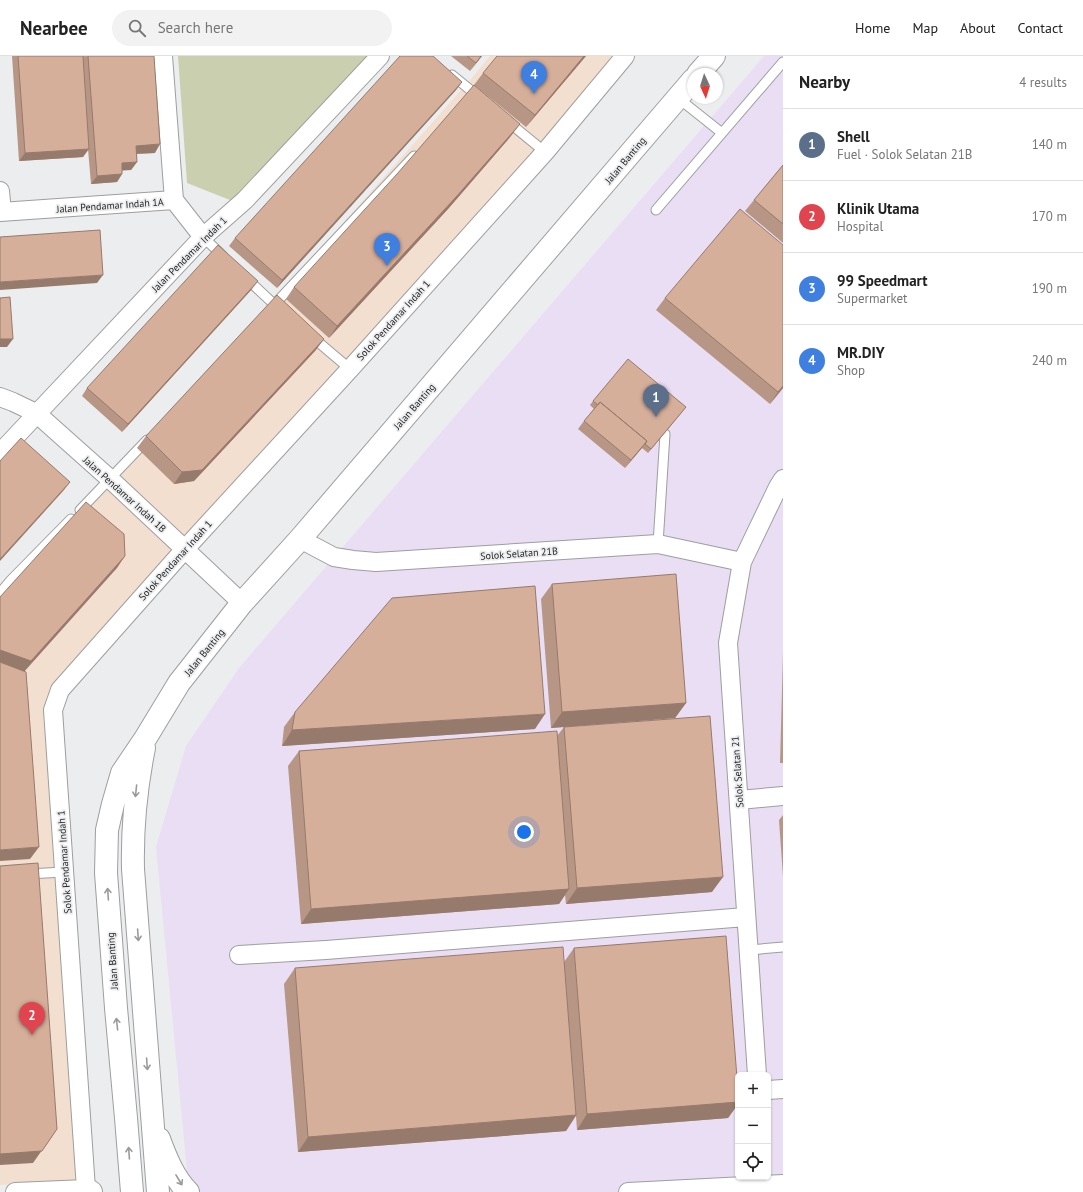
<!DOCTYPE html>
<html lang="en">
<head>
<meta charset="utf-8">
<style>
	:root { --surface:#fff; --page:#f2f2f2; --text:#222; --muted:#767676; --line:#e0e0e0; --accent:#9d7623 }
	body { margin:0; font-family:"PT Sans",sans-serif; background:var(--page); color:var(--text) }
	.controls { position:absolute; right:12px; bottom:12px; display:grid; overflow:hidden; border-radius:6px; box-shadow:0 1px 3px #0004 }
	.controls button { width:36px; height:36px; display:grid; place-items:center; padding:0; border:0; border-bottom:1px solid var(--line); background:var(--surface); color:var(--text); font:20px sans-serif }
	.compass { position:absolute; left:687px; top:12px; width:36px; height:36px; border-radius:50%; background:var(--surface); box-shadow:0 1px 3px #0004; rotate:176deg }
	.you { position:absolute; left:524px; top:776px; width:14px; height:14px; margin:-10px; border:3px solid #fff; border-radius:50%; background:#1a73e8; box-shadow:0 0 0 6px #1a73e833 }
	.badge { display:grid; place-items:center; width:26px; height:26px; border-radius:50%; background:var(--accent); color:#fff; font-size:13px; font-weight:700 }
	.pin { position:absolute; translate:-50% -33px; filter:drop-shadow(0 1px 2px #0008) }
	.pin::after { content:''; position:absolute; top:21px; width:14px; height:12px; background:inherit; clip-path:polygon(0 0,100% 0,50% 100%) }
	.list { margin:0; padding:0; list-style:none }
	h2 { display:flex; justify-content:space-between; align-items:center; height:52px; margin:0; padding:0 16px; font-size:17px }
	h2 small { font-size:13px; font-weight:400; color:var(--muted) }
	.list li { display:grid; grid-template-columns:26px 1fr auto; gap:12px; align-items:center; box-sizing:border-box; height:72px; padding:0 16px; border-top:1px solid var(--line) }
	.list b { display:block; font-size:15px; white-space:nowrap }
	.list p { margin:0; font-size:13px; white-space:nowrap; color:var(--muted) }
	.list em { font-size:13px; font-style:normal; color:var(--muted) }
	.icon { flex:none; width:22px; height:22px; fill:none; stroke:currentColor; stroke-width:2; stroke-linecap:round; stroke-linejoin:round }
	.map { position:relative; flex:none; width:783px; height:1136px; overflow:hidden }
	header { display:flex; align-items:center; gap:24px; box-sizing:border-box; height:56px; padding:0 20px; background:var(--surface); border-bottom:1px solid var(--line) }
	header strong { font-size:19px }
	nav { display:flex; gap:22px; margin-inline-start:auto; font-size:14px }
	.search { width:280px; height:36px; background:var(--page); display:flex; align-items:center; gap:10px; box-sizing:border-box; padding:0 14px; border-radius:22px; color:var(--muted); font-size:15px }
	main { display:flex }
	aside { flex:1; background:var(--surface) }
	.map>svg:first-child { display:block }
	.commercial { fill:#f3dfd0 }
	.industrial { fill:#e9def3; fill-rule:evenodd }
	.green { fill:#cad0af }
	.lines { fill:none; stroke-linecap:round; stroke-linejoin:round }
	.service-casing { stroke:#9d9e9f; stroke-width:11 }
	.minor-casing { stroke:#9d9e9f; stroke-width:20 }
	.secondary-casing { stroke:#9d9e9f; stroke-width:24 }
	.service { stroke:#fff; stroke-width:9 }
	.minor { stroke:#fff; stroke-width:18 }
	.secondary { stroke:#fff; stroke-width:22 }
	.wall { fill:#b89685 }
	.shaded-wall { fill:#967a6c }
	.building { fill:#d6af9b; stroke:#967a6c }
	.oneway { stroke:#9a9a9b }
	.labels { text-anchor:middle; stroke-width:3.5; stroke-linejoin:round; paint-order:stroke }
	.street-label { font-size:10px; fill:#1f1f20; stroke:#ecedee }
</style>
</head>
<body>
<header>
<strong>Nearbee</strong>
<div class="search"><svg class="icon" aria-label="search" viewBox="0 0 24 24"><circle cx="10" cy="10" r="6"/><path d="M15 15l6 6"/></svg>Search here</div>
<nav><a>Home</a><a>Map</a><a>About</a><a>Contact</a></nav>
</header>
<main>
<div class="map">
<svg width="783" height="1136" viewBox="0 0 783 1136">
	<rect width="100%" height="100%" fill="#ecedee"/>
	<path class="commercial" d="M490,0h123l-79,96 -482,535 25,495 -77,3v-586l13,-16 95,-95 363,-409z"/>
	<path class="industrial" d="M764,0h19v1136h-594l-33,-345 30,-101 53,-78zM738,1019h30v102h-30z"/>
	<path class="green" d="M178,0h192l-135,146 -48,-19z"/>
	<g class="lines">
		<g class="service-casing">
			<path id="service" d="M452,19l27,22
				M678,42l44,35
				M507,65l38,31
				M656,154l127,-148
				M203,181l20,19
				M245,221l33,31
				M272,251l142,-151
				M311,280l39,33
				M80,454l67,-70
				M658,488l7,-110
				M0,537l11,-13 60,-61
				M28,818l36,-2
				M749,894l34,-3"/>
		</g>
		<g class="minor-casing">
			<path id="minor" d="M163,0l11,144
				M0,135l2,21
				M0,156l174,-12 29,37
				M0,341l13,5 23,11 74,66 132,124
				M0,397l203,-216 42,-37 135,-144
				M300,483l34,18 19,3 23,2 282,-18 84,18
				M739,744l44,-4
				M239,899l87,-5 420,-33
				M757,1019l-29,-432 14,-81 36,-75 5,-8
				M768,1034l15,-1
				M15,1136l71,-3 -33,-479 7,-20 125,-141 165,-180 195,-217 80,-96
				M628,1136l155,-8"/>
		</g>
		<g class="secondary-casing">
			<path id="secondary" d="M698,18l16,-18
				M144,692c-8,40 -12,80 -11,121l25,323
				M159,1083c7,19 15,39 29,53
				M86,1133l5,3
				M132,1136l-6,-74 -10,-110 -10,-135 1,-43 6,-26 9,-31 23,-34 34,-56 63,-80 58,-64 393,-459"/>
		</g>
		<use href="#service" class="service"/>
		<use href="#minor" class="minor"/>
		<use href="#secondary" class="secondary"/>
	</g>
	<path class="wall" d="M12,0h142l1,97 -19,1 1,8 -6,8h-9v4l-5,8 -26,2 -3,-35 -5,8 -64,4z
		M451,0h31l-12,15z
		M586,0l-60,71 -52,-42 9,-12z
		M462,26l-6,8 -179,198 -48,-42 6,-8z
		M511,80l-63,73 -119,129 -43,-39 8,-12z
		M783,109v78l-38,-32 9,-11z
		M783,189v143l-13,16 -114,-94 9,-12z
		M252,233l-130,143 -40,-36 5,-8z
		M324,283l-9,12 -121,130 -20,3 -37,-36 9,-12z
		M593,345l93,6 -38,46 -6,-5 -17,20 -47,-39 6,-8 10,-12 -4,-4z
		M552,528l134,119 -11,15 -124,10 -10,-129z
		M783,597v110h-3z
		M295,656l240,17 -253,17 2,-19z
		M564,671l148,165 -146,12 -1,-9 -6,9 -258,20 -13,-158 11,-15 258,-15z
		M783,759v62l-4,-57z
		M574,892l164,143v13l-10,14 -151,12 -1,-14 -10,15 -268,21 -14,-168 11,-16 269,-6z"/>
	<path class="shaded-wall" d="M481,0h1l-12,15 6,-8z
		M584,0h2l-60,71 9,-12z
		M462,26l-6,8 -179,198 5,-8z
		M520,68l-9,12 -63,73 -119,129 8,-12z
		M160,88l-5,9 -25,1 6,-8z
		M89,93l-6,8 -64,4 6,-8z
		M137,106l-6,8 -15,1 6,-8z
		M122,118l-5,8 -26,2 6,-8z
		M103,219l-6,8 -97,7v-8z
		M258,225l-6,8 -130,143 6,-8z
		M0,283h13l-6,8h-7z
		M324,283l-9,12 -121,130 -20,3 8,-12z
		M783,330v2l-13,16 8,-12z
		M686,351l-3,4 -35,42 3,-4z
		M647,385l-6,8 -16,19 6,-8z
		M70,426l-6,8 -64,71v-2z
		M125,500l-8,12 -94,105 -23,-8v-15z
		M686,647l-11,15 -124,10 11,-16z
		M545,658l-10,15 -253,17 10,-16z
		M39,791l-9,12 -30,2v-11z
		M723,821l-11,15 -146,12 11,-16z
		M569,833l-10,15 -258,20 10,-15z
		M738,1046v2l-10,14 -151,12 10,-16z
		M576,1059l-10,16 -268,21 10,-15z
		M57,1073l-24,34 -33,2v-11z"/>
	<path class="building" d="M18,0h65l6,93 -64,4z
		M88,0h66l6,88 -24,2 1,16 -15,1v11l-25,2z
		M400,0h33l29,26 -180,198 -47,-42z
		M467,0h14l-5,7z
		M497,0h87l-49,59 -52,-42z
		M474,29l46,39 -64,73 -119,129 -43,-39 103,-113z
		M783,109v59l-29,-24z
		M740,153l43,36v141l-5,6 -113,-94z
		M100,174l3,45 -103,7v-45z
		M218,189l40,36 -130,143 -41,-36z
		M277,239l47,44 -122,131 -20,2 -36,-36z
		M10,241l3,42h-13v-41z
		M628,303l58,48 -35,42 -6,-5 2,-3 -47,-39 -2,3 -5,-4z
		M600,346l47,39 -16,19 -47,-39z
		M21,382l49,44 -70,77v-98z
		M86,446l38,32 1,22 -94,105 -31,-11v-53z
		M676,518l10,129 -124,9 -10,-128z
		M535,530l10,128 -253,16 3,-18 97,-114z
		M0,606l26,10 13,175 -39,3z
		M710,660l13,161 -146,11 -13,-161z
		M557,675l12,158 -258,20 -12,-158z
		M38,807l19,266 -15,22 -42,3v-288z
		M726,880l12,155v11l-151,12 -13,-166z
		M563,891l13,168 -268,22 -13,-169z"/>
	<defs><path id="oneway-shaft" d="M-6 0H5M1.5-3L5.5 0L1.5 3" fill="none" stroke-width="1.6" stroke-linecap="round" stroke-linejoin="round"/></defs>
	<g class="oneway">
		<use href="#oneway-shaft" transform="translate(136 735) rotate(96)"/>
		<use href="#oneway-shaft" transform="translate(108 838) rotate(-94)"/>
		<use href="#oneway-shaft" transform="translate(138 879) rotate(86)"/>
		<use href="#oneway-shaft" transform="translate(117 968) rotate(-96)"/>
		<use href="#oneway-shaft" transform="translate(147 1008) rotate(86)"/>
		<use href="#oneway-shaft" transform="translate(129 1097) rotate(-94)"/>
		<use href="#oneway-shaft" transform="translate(179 1124) rotate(59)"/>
	</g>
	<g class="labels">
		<g class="street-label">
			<text transform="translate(625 104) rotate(-50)" y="4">Jalan Banting</text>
			<text transform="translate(110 149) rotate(-4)" y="4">Jalan Pendamar Indah 1A</text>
			<text transform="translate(189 198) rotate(-45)" y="4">Jalan Pendamar Indah 1</text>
			<text transform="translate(393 264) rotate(-48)" y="4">Solok Pendamar Indah 1</text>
			<text transform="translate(414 350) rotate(-49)" y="4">Jalan Banting</text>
			<text transform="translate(125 438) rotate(42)" y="4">Jalan Pendamar Indah 1B</text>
			<text transform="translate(519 497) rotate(-4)" y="4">Solok Selatan 21B</text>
			<text transform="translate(175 504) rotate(-48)" y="4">Solok Pendamar Indah 1</text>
			<text transform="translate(204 596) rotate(-51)" y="4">Jalan Banting</text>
			<text transform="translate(737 716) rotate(-94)" y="4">Solok Selatan 21</text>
			<text transform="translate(64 806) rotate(-94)" y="4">Solok Pendamar Indah 1</text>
			<text transform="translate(112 905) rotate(-94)" y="4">Jalan Banting</text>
		</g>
	</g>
</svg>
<div class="controls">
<button>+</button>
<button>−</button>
<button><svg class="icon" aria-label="locate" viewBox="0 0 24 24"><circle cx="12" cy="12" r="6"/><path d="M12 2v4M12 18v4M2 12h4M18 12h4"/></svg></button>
</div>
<svg class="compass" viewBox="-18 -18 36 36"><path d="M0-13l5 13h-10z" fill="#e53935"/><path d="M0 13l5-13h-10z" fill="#767676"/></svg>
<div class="you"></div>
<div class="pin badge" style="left:656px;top:361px;background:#5c6f8a">1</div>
<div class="pin badge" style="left:32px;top:979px;background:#e0444e">2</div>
<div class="pin badge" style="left:387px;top:210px;background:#3f7fe0">3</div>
<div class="pin badge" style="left:534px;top:38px;background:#3f7fe0">4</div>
</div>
<aside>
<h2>Nearby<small>4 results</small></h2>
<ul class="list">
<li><span class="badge" style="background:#5c6f8a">1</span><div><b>Shell</b><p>Fuel · Solok Selatan 21B</p></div><em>140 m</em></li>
<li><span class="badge" style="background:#e0444e">2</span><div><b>Klinik Utama</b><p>Hospital</p></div><em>170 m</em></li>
<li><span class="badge" style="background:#3f7fe0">3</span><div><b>99 Speedmart</b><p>Supermarket</p></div><em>190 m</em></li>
<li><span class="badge" style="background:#3f7fe0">4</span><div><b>MR.DIY</b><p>Shop</p></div><em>240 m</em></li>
</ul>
</aside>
</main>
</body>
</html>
